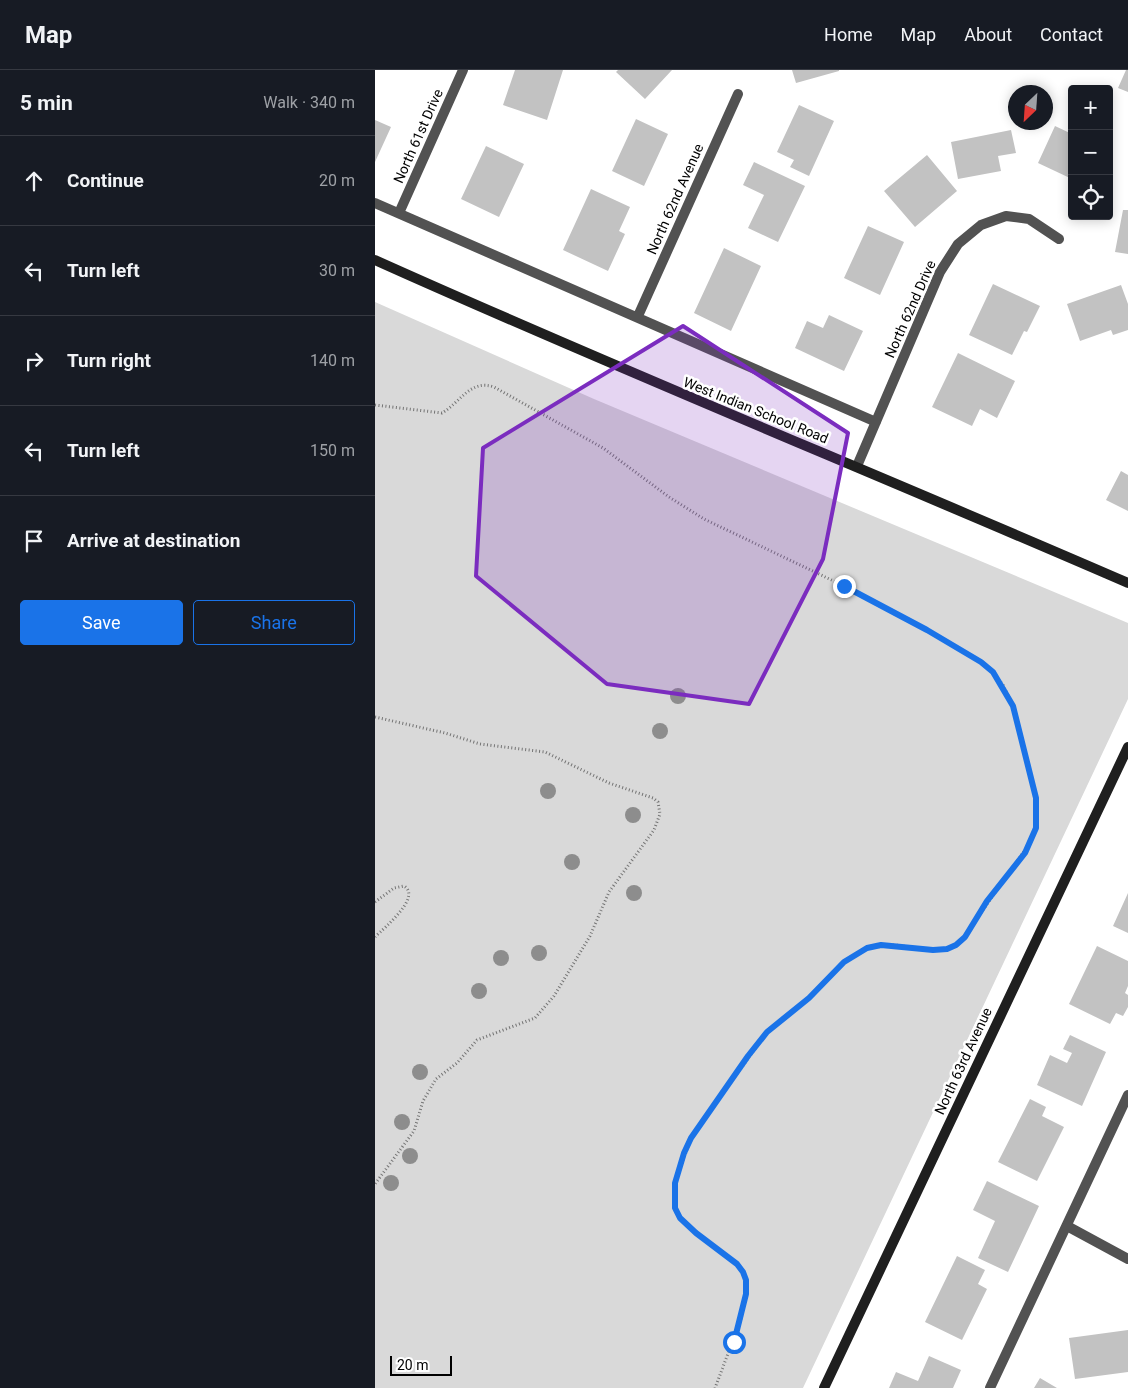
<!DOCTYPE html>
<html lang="en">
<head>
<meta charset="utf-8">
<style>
	:root { --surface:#171b24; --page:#242831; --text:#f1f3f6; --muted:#9ea1a6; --line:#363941; --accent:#1a73e8 }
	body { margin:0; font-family:Roboto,sans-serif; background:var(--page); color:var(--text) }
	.controls { position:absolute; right:15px; top:15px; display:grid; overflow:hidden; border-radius:5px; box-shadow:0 2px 12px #0003 }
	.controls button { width:45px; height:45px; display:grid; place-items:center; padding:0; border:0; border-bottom:1px solid var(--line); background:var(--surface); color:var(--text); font:25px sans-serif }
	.compass { position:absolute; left:633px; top:15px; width:45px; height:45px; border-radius:50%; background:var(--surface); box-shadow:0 2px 12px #0003; rotate:205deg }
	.scale { position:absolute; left:15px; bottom:12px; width:62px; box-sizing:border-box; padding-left:5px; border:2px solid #000; border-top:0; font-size:14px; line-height:18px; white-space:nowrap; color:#000; -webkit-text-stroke:4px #fff; paint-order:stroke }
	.stop { position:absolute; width:15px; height:15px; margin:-11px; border:4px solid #1a73e8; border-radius:50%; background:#fff }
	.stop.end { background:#1a73e8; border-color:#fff; box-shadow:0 1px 5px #0008 }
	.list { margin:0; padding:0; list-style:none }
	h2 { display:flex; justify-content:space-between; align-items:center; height:65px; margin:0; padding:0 20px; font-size:21px }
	h2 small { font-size:16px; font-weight:400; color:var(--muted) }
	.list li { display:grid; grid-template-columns:32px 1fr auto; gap:15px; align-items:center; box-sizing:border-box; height:90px; padding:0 20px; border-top:1px solid var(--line) }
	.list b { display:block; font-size:19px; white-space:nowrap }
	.list em { font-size:16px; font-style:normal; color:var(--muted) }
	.actions { display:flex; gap:10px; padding:15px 20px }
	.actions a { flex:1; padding:11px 0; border:1px solid var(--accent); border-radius:5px; text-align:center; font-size:18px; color:var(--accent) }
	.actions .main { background:var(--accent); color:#fff }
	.icon { flex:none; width:28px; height:28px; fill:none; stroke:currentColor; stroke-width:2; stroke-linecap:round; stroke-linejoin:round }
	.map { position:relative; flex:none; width:753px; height:1318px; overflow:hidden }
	header { display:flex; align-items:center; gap:30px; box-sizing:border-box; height:70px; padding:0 25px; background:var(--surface); border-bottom:1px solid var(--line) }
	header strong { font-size:24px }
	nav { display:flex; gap:28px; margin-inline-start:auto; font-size:18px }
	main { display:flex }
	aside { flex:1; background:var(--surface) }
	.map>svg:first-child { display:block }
	.green { fill:#d9d9d9 }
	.building { fill:#c2c2c2 }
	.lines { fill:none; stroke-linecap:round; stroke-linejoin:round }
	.path { stroke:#747474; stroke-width:3; stroke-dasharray:1 2.5; stroke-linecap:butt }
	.lane { stroke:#525252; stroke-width:10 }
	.street { stroke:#525252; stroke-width:10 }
	.secondary { stroke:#1f1f1f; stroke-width:10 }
	.tree { fill:#8d8d8d }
	.route { stroke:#1a73e8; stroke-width:6 }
	.marked { fill:#7b2cbf; fill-opacity:0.2; stroke:#7b2cbf; stroke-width:4; stroke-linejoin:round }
	.labels { text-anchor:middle; stroke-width:5; stroke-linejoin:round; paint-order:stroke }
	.street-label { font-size:14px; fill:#000; stroke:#fff }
</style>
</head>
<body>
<header>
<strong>Map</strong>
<nav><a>Home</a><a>Map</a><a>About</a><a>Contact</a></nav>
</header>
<main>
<aside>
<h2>5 min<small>Walk · 340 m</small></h2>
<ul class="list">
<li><svg class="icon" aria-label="ahead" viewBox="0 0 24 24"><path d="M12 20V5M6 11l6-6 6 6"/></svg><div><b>Continue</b></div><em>20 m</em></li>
<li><svg class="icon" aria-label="left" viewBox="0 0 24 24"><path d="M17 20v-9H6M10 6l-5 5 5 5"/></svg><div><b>Turn left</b></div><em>30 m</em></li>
<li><svg class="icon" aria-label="right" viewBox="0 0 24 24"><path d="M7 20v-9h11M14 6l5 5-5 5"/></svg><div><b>Turn right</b></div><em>140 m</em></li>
<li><svg class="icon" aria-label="left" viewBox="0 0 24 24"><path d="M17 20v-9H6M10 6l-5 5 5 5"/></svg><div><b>Turn left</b></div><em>150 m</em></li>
<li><svg class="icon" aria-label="arrive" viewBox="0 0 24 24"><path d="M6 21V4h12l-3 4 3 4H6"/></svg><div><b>Arrive at destination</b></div></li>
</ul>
<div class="actions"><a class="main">Save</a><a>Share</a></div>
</aside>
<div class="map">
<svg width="753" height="1318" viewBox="0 0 753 1318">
	<rect width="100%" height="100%" fill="#fff"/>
	<path class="green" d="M0,232l219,97 534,224v76l-325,689h-428z"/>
	<path class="building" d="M140,0h48l-16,50 -44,-15z
		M243,0h54l-27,29 -29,-27z
		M417,0h47v1l-43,12z
		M751,0h2v22l-10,-4z
		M424,35l35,16 -25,55 -19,-9 4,-7 -17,-8z
		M261,49l32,15 -24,52 -32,-15z
		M0,50l16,7 -16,35z
		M680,56l17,8v45l-34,-16z
		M636,60l5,23 -18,3 3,15 -43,8 -7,-37z
		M111,76l38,18 -25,53 -38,-18z
		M552,85l30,36 -42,36 -31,-36z
		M379,92l51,24 -27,56 -30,-14 16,-33 -21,-10z
		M216,119l39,18 -11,24 6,3 -17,37 -45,-21z
		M748,140h5v44l-13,-2z
		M493,156l36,16 -24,53 -36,-17z
		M349,178l37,18 -30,65 -37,-18z
		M618,214l47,22 -13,26 -3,-1 -12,24 -43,-20z
		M746,215l7,19v26l-15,5 -2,-5 -31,11 -13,-37z
		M454,245l34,16 -19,40 -49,-23 12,-27 16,7z
		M583,283l57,28 -18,37 -17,-9 -8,17 -40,-19z
		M746,401l7,4v36l-22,-11z
		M753,823v40l-15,-7z
		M722,876l31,15v25l-3,7 3,2v12l-5,9 -7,-3 -6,11 -41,-20z
		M695,965l36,17 -24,54 -45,-21 13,-30 17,8 5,-10 -9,-4z
		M655,1029l16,8 -4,9 22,11 -27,54 -39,-19z
		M612,1111l52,25 -31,66 -30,-14 17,-37 -22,-11z
		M582,1186l28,14 -7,14 9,5 -25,51 -37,-18z
		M753,1260v42l-53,7 -6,-41z
		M554,1286l32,14 -8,18h-64l7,-16 22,9z
		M665,1308l17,10h-23z"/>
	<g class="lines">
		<path class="path" d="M0,335l67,8c19,-11 28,-34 52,-26l109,61 66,49 35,22 140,67 83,44 54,32 12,11 10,12 10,20 18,69 6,39 -1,15 -5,13 -67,96 -8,8 -10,4 -13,1 -38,-5 -28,3 -23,13 -35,37 -42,34 -76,106 -16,45v25l5,10 16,15 41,31 9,16 -2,27 -4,15 -25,66
			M0,647l70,16 35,11 65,8 64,31 44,15 5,4 2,12 -6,16 -45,62 -19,44 -36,60 -19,22 -58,22 -20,23 -21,16 -13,22 -9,30 -39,53
			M0,832l19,-14 10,-2c18,11 -20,42 -29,51"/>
		<path class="lane" d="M692,1156l61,33
			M615,1318l138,-293"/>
		<path class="street" d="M0,133l501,219
			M24,143l64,-143
			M263,246l100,-222
			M482,396l83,-194 18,-28 23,-19 25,-9 23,3 30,20"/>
		<path class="secondary" d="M0,190c249,112 502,214 753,323
			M449,1318l304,-641"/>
	</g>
	<g class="tree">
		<circle cx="303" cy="626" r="8"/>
		<circle cx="285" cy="661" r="8"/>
		<circle cx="173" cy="721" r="8"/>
		<circle cx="258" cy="745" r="8"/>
		<circle cx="197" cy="792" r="8"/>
		<circle cx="259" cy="823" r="8"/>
		<circle cx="164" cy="883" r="8"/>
		<circle cx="126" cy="888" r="8"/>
		<circle cx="104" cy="921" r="8"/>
		<circle cx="45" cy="1002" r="8"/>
		<circle cx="27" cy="1052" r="8"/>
		<circle cx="35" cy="1086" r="8"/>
		<circle cx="16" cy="1113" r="8"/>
	</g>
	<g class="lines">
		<path class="route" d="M359,1272l12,-48v-14l-3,-8 -6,-8 -41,-31 -16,-15 -5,-10v-25l9,-30 7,-15 57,-82 19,-24 42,-34 35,-36 23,-14 14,-3 52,5 14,-1 9,-4 9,-8 22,-36 38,-48 11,-25v-30l-23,-92 -20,-34 -12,-10 -54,-32 -83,-44"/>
	</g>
	<path class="marked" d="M308,256l165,107 -25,126 -74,145 -142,-20 -131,-108 7,-128z"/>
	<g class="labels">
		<g class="street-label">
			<text transform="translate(43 66) rotate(-66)" y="5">North 61st Drive</text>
			<text transform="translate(300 129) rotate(-66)" y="5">North 62nd Avenue</text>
			<text transform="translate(535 239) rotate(-66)" y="5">North 62nd Drive</text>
			<text transform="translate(381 340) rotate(22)" y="5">West Indian School Road</text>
			<text transform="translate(588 991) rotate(-65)" y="5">North 63rd Avenue</text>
		</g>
	</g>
</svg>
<div class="controls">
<button>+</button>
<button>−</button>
<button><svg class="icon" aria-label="locate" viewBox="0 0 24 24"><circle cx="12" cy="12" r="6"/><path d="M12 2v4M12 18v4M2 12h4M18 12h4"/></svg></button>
</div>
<svg class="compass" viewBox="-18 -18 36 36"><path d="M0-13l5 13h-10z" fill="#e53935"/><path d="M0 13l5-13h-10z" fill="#9ea1a6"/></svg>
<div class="scale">20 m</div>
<div class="stop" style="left:359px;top:1272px"></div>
<div class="stop end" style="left:469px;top:516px"></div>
</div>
</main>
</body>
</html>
